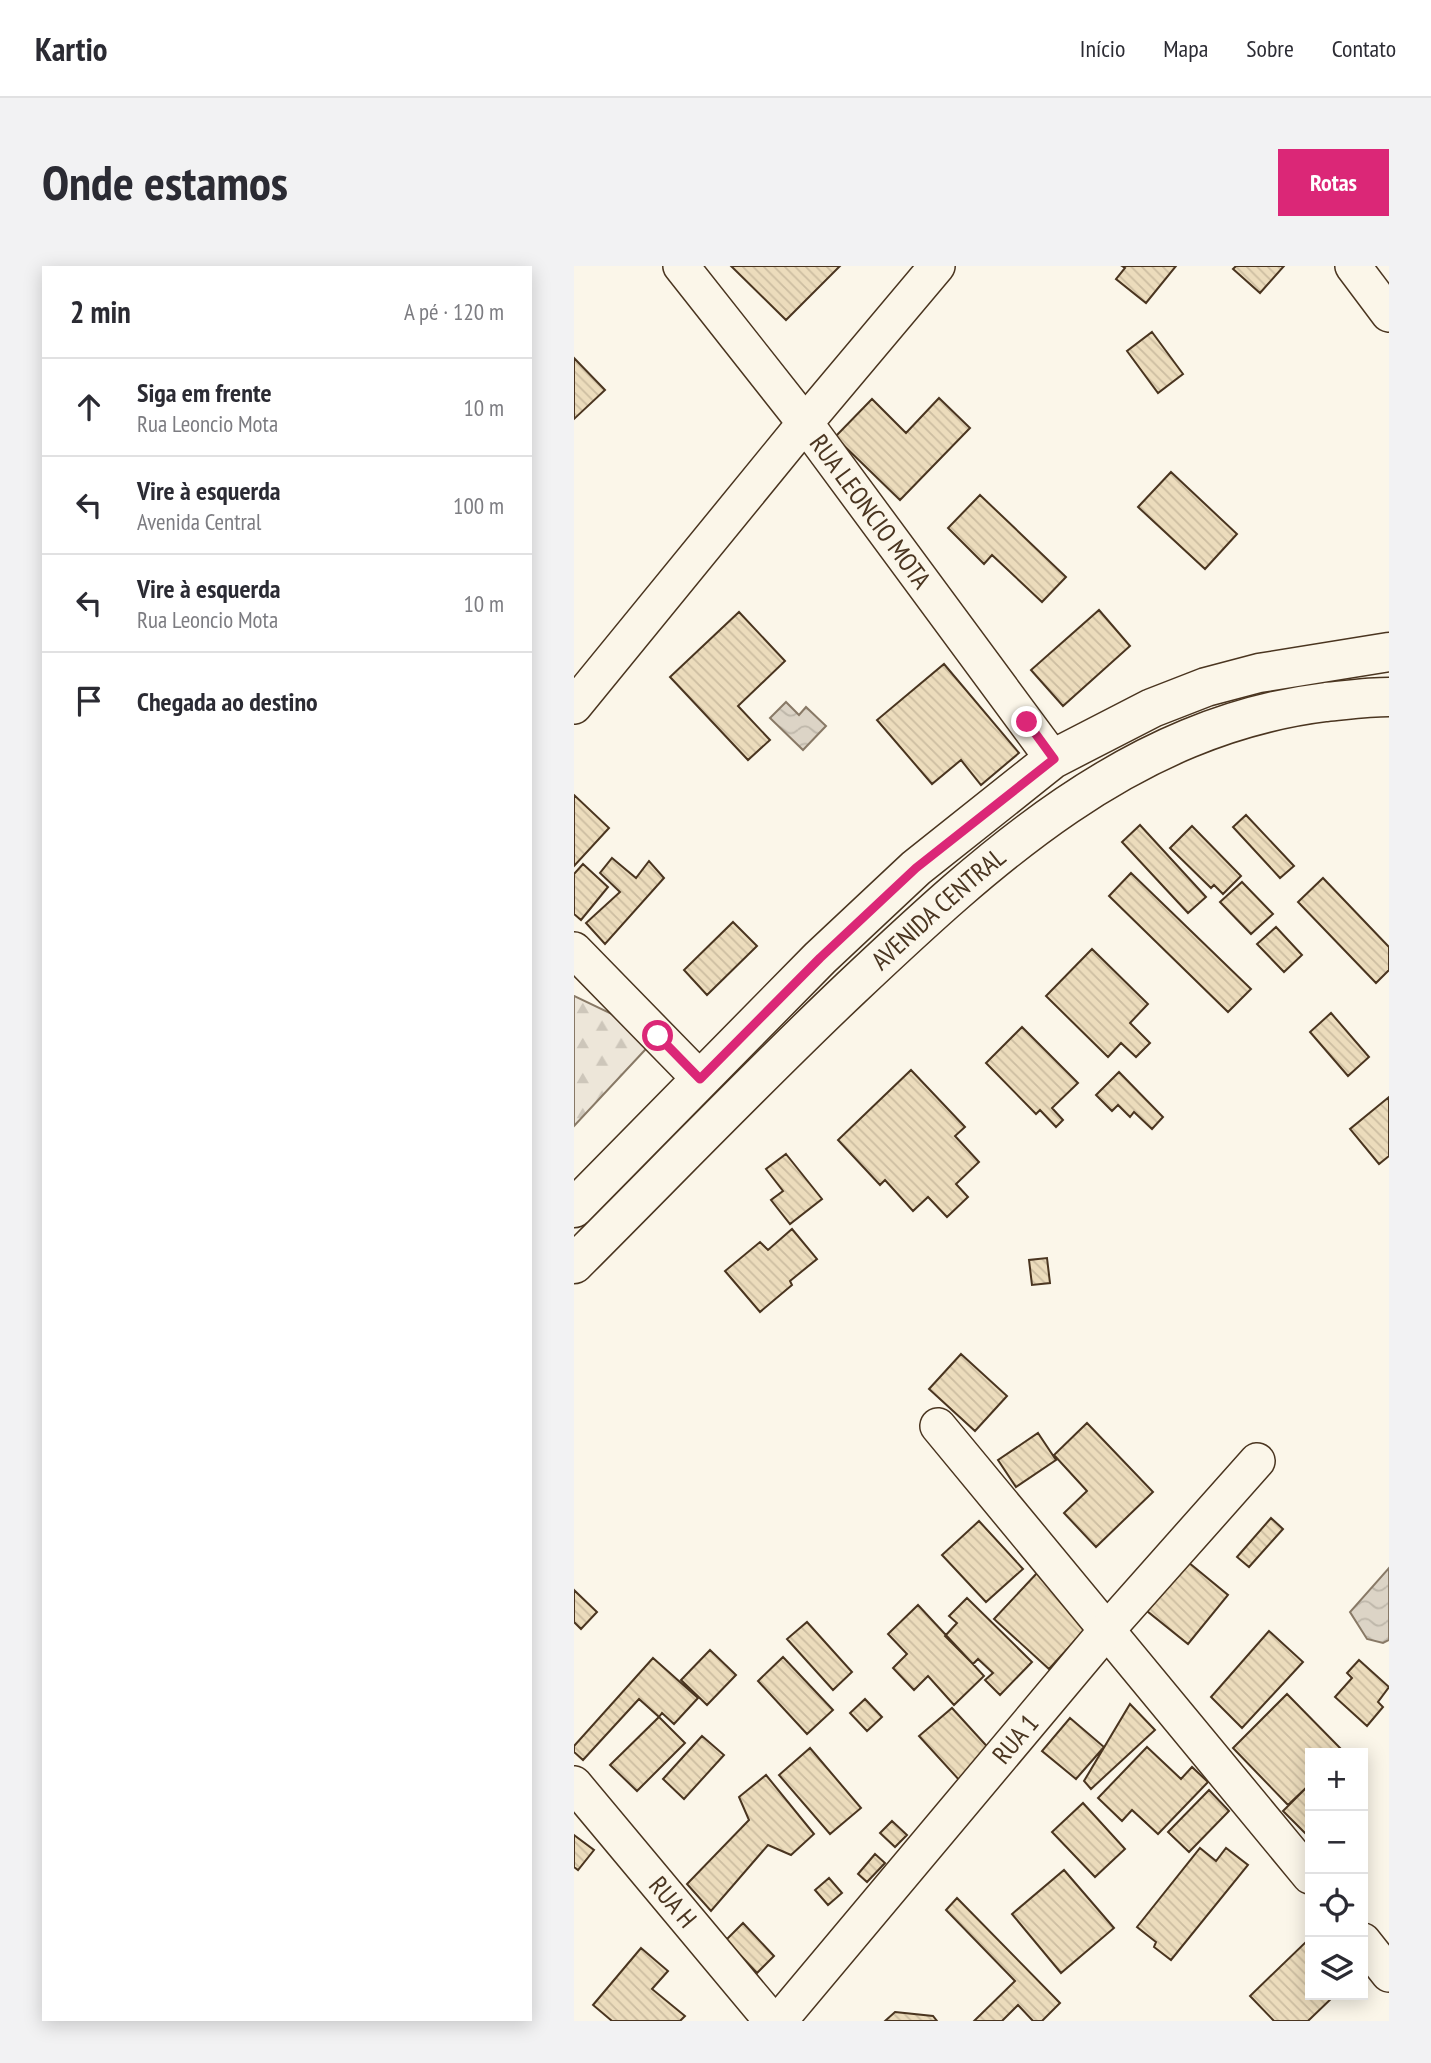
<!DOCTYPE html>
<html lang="pt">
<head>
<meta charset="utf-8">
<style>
	:root { --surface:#fff; --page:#f2f2f3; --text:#2b2b33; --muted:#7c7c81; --line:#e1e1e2; --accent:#db2777 }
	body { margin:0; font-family:"PT Sans Narrow",sans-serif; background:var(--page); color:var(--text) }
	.controls { position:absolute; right:21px; bottom:21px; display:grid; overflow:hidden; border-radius:0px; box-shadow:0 4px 18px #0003 }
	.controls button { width:63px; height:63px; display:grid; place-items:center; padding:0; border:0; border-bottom:2px solid var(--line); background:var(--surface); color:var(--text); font:35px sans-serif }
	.stop { position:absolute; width:21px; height:21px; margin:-16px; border:5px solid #db2777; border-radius:50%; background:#fff }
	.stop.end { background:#db2777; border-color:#fff; box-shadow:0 2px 7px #0008 }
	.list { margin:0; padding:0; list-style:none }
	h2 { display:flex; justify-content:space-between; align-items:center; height:91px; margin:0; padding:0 28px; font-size:30px }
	h2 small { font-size:23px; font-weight:400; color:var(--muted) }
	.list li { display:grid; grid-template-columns:46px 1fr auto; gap:21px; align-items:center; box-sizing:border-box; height:98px; padding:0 28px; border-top:2px solid var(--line) }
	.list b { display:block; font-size:26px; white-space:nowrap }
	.list p { margin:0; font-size:23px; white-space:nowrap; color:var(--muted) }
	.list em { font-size:23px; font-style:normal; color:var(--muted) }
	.icon { flex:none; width:38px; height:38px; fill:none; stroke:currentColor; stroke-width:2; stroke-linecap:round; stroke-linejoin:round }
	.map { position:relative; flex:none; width:815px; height:1755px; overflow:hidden; border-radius:0px }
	header { display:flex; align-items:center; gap:42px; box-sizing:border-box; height:98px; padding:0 35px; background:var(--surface); border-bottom:2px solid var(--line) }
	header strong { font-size:33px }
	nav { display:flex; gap:38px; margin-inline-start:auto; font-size:24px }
	.intro { display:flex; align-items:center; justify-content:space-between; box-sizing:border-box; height:168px; padding:0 42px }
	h1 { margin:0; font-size:49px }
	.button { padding:18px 32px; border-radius:0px; background:var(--accent); color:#fff; font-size:24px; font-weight:700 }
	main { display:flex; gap:42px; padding:0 42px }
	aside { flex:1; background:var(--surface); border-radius:0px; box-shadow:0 4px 18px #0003 }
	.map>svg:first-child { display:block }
	.forest { fill:url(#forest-firs); stroke:#887966; stroke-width:2 }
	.water { fill:url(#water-waves); stroke:#887966; stroke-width:2 }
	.building { fill:url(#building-back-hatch); stroke:#4a3520; stroke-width:2 }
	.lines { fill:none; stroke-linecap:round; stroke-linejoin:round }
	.minor-casing { stroke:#4a3520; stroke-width:38 }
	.major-casing { stroke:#4a3520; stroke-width:41 }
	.minor { stroke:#fbf6e9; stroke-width:35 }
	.major { stroke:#fbf6e9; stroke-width:38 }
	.route { stroke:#db2777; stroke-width:9 }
	.labels { text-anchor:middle; stroke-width:5; stroke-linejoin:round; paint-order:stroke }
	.street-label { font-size:26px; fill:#4a3520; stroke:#fbf6e9 }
</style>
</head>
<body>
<header>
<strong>Kartio</strong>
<nav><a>Início</a><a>Mapa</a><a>Sobre</a><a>Contato</a></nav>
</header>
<div class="intro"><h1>Onde estamos</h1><a class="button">Rotas</a></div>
<main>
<aside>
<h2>2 min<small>A pé · 120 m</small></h2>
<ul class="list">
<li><svg class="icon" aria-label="ahead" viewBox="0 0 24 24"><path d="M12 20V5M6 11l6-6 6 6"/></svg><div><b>Siga em frente</b><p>Rua Leoncio Mota</p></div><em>10 m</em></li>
<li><svg class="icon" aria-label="left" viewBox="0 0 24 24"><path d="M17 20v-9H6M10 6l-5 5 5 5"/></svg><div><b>Vire à esquerda</b><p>Avenida Central</p></div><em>100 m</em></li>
<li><svg class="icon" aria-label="left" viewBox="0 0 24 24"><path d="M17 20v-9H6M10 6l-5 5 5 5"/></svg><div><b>Vire à esquerda</b><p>Rua Leoncio Mota</p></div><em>10 m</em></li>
<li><svg class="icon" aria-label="arrive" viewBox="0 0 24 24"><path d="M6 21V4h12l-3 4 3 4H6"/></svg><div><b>Chegada ao destino</b></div></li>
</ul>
</aside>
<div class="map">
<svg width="815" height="1755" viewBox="0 0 815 1755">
	<defs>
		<pattern id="forest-firs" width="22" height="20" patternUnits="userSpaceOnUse" patternTransform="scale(1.75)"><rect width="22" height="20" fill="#ede6d9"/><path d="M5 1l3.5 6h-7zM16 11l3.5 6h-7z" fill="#cdc6ba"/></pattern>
		<pattern id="water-waves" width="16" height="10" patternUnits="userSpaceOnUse" patternTransform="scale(1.75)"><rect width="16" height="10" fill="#dcd4c6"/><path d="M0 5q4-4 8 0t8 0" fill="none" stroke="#beb7aa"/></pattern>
		<pattern id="building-back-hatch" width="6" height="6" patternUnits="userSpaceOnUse" patternTransform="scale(1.75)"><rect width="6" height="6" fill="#ecdcbc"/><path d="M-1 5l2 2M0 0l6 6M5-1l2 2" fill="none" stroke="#ccbda1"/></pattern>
	</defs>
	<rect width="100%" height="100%" fill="#fbf6e9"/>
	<path class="forest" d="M0,730l84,40 -84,90z"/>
	<path class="water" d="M212,436l13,13 7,-8 20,19 -23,24 -33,-32z
		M815,1302v72l-6,3 -16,-4 -17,-27z"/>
	<path class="building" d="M157,0h109l-54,54z
		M548,0h54l-30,37 -30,-24 9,-11z
		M662,0h48l-24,27 -27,-24z
		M578,66l31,42 -25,19 -31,-42z
		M0,92l31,32 -31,29z
		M365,132l31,30 -70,72 -65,-63 37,-38 34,34z
		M597,206l66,62 -32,35 -67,-62z
		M406,229l86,82 -24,25 -50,-47 -8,9 -36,-36z
		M525,344l31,36 -67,60 -32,-36z
		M165,346l46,49 -47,45 32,34 -22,20 -78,-83z
		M370,398l75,89 -38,32 -20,-25 -29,24 -55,-64z
		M0,529l35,33 -35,38z
		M672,549l48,51 -14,12 -47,-51z
		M566,559l66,72 -18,16 -66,-71z
		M618,560l49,50 -18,18 -9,-9 -3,3 -41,-40z
		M38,592l24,20 13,-17 15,17 -59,66 -19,-21 34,-31 -20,-19z
		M9,598l25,23 -27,33 -7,-6v-40z
		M557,607l120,116 -23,23 -119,-116z
		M749,612l66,69v23l-13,13 -78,-81z
		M668,616l31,32 -22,20 -31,-32z
		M159,656l24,24 -50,49 -23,-25z
		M702,661l26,28 -18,17 -27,-28z
		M518,683l56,55 -18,19 20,20 -14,14 -15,-14 -13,14 -62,-61z
		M757,747l38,44 -21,19 -38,-44z
		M448,761l56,56 -26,25 11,12 -7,7 -16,-17 -4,4 -50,-51z
		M337,804l54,57 -10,9 24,26 -23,22 12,13 -21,20 -19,-20 -15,14 -28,-31 -5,5 -42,-45z
		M545,806l44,45 -11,12 -18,-17 -4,5 -12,-12 -6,6 -16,-16z
		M815,831v59l-10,8 -29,-35z
		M212,888l36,45 -32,25 -19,-24 12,-9 -17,-22z
		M218,963l25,30 -27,22 2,4 -32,27 -35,-41 35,-29 8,8z
		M473,992l3,25 -18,2 -3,-25z
		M387,1088l46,42 -32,35 -46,-42z
		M513,1157l66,69 -57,55 -32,-34 23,-22 -33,-36z
		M464,1167l18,27 -40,27 -18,-27z
		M697,1252l12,11 -34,38 -12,-10z
		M405,1255l44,48 -37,33 -44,-47z
		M614,1296l40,33 -40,49 -41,-33z
		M464,1306l54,50 -43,47 -55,-50z
		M0,1324l23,22 -16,17 -7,-7z
		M393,1332l65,64 -32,33 -15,-15 8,-7 -15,-14 -5,5 -28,-28 12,-13 -8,-7z
		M344,1339l66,71 -30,29 -26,-29 -14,14 -21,-22 14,-14 -19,-20z
		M233,1356l45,50 -19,18 -46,-51z
		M695,1365l34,31 -61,66 -31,-31z
		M136,1384l26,25 -29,30 -26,-25z
		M209,1391l50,53 -26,24 -49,-53z
		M79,1392l45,40 -24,26 -12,-11 -3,4 -20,-18 -56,61 -9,-8v-6z
		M785,1394l30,27 -11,15 5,5 -16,19 -32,-29 17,-19 -5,-5z
		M713,1428l56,57 -2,2h-31v31l-22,21 -55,-57z
		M291,1433l17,18 -15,14 -17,-18z
		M556,1438l25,26 -64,59 -7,-8z
		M378,1442l41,45 -32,29 -42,-46z
		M85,1451l26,26 -48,48 -27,-26z
		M496,1452l34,29 -28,32 -34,-28z
		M128,1470l22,19 -40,44 -21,-20z
		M573,1481l34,32 11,-12 16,15 -50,52 -26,-24 -10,11 -24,-23z
		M236,1482l51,60 -31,26 -51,-59z
		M192,1509l48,59 -23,21 -23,-10 -57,66 -24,-27 62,-64 -10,-23z
		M736,1518v54l-27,-27z
		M635,1524l20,21 -40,41 -21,-20z
		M509,1537l42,46 -30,28 -43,-45z
		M318,1555l15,14 -12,12 -15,-14z
		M0,1569l20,15 -16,20 -4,-3z
		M626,1582l16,13 10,-13 22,17 -77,95 -17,-13 2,-5 -19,-15z
		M301,1588l10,9 -18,19 -9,-8z
		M490,1604l50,58 -53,45 -49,-59z
		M255,1612l13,15 -14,12 -13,-15z
		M383,1632l103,105 -18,18h-9l-15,-16 -16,16h-28l41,-40 -69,-71z
		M169,1657l31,33 -17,17 -31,-33z
		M736,1672v57h25l-27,26h-34l-24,-25z
		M67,1682l27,23 -16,18 33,27 -5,5h-68l-19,-16z
		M321,1746l38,4 4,5h-52z"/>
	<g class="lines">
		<g class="minor-casing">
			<g id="minor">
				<path id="s1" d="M107,0l124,157 248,336"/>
				<path d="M779,0l36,48"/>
				<path d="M0,440l231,-283 132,-157"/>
				<path d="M0,684l126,129"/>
				<path d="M364,1160l372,450"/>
				<path id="s2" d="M0,1518l198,237"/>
				<path d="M789,1675l26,33"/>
				<path id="s3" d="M205,1755l327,-390 151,-170"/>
			</g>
		</g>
		<g class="major-casing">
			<g id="major">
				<path d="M0,942l246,-250 96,-90 137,-109 99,-51 54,-21 53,-14 130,-21"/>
				<path id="s4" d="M0,998c92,-92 182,-186 277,-276 138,-130 279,-262 475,-286 21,-2 42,-5 63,-5"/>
			</g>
		</g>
		<use href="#minor" class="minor"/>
		<use href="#major" class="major"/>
	</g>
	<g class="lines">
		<path class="route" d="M84,770l42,43 120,-121 96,-90 138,-109 -27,-37"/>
	</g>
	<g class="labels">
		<g class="street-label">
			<text dy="9" stroke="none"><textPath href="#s1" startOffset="310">RUA LEONCIO MOTA</textPath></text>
			<text dy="9" stroke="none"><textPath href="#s4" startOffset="509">AVENIDA CENTRAL</textPath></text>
			<text dy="9" stroke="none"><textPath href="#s3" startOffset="368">RUA 1</textPath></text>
			<text dy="9" stroke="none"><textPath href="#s2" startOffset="154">RUA H</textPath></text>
		</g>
	</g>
</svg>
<div class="controls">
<button>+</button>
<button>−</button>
<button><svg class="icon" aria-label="locate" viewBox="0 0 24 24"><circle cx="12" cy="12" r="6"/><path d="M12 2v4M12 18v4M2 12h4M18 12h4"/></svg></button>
<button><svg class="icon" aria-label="layers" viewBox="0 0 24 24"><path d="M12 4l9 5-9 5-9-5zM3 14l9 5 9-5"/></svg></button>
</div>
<div class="stop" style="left:84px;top:770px"></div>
<div class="stop end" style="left:453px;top:456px"></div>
</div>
</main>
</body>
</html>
